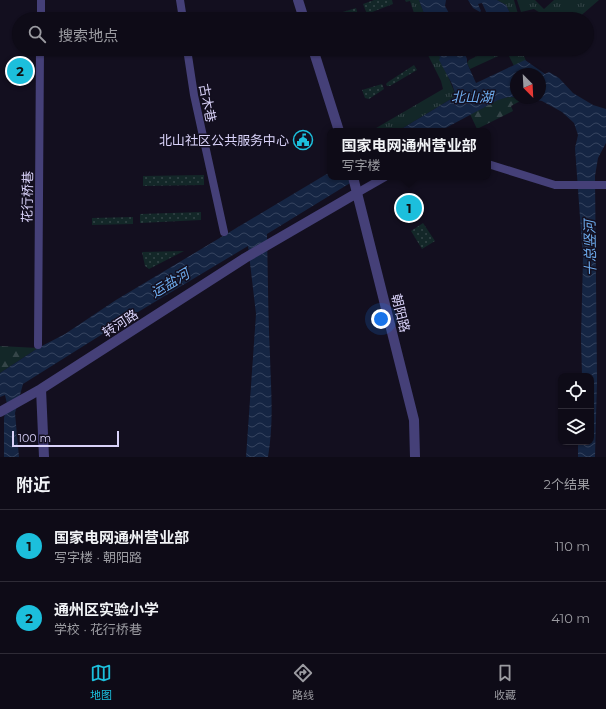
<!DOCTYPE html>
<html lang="zh">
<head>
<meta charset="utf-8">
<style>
	:root { --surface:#0e0b17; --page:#1c1924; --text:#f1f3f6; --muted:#9b9ba1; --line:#2e2b36; --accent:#1cbfdc }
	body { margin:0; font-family:Montserrat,"Noto Sans SC",sans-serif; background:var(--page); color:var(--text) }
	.controls { position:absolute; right:12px; bottom:12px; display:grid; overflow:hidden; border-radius:8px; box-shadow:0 1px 3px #0004 }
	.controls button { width:36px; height:36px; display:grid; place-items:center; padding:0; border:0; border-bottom:1px solid var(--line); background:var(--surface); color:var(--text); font:20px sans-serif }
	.compass { position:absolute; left:510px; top:68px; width:36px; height:36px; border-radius:50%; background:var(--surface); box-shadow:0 1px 3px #0004; rotate:156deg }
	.scale { position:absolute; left:12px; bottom:10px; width:107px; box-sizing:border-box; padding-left:4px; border:2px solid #d9d2f9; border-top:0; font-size:11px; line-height:14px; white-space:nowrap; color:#d9d2f9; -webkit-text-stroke:3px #130f1f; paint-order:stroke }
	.you { position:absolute; left:381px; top:319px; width:14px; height:14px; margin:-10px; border:3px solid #fff; border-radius:50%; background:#1a73e8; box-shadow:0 0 0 6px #1a73e833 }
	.badge { display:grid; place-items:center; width:26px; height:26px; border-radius:50%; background:var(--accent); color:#111; font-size:13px; font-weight:700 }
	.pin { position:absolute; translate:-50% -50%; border:2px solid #fff; box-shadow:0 1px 4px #0006 }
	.popup { position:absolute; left:327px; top:128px; width:164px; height:52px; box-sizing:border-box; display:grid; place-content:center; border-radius:8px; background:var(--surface); filter:drop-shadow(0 1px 3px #0005); font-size:13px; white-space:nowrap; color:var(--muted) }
	.popup b { font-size:15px; color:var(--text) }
	.popup::after { content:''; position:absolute; left:50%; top:100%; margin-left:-8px; border:8px solid transparent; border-top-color:var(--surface) }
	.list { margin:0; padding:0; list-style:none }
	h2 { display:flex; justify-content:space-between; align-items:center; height:52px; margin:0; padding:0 16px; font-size:17px }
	h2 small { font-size:13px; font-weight:400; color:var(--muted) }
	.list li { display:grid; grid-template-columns:26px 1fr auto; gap:12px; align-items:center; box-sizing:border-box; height:72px; padding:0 16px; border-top:1px solid var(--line) }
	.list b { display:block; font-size:15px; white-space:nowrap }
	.list p { margin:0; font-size:13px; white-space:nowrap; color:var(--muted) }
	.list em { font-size:13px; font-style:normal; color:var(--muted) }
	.icon { flex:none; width:22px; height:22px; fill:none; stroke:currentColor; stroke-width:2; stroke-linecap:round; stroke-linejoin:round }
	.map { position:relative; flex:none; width:606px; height:457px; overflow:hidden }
	.search { position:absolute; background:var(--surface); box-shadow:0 1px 3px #0004; left:12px; right:12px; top:12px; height:44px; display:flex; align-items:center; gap:10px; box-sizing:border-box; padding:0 14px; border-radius:22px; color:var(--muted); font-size:15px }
	.sheet { height:196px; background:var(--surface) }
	nav { display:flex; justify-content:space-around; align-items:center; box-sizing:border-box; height:56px; border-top:1px solid var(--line); background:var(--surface); font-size:11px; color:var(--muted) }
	nav a { display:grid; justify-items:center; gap:2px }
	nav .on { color:var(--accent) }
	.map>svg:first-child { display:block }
	.grass { fill:url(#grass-dots) }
	.forest { fill:url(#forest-firs) }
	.park { fill:url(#park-tufts) }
	.water { fill:url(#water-waves) }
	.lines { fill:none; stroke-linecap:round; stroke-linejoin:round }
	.minor { stroke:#454078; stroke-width:8 }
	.tertiary { stroke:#454078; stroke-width:10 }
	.labels { text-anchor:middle; stroke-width:3; stroke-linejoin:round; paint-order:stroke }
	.street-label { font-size:13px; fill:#d9d2f9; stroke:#130f1f }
	.poi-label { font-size:13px; fill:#d9d2f9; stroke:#130f1f; text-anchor:end }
	.water-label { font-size:14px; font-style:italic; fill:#6dabed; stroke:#130f1f }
</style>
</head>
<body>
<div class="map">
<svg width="606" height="457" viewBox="0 0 606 457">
	<defs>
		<pattern id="grass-dots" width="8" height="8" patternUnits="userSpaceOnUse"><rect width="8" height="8" fill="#132728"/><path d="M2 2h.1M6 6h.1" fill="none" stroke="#354548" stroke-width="1.8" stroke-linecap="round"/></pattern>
		<pattern id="forest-firs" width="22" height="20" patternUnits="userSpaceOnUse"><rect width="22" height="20" fill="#132728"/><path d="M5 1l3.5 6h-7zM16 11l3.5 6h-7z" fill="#354548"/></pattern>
		<pattern id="park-tufts" width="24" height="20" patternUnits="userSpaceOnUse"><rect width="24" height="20" fill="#132728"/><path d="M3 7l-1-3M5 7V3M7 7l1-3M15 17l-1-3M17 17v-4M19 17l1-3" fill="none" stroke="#354548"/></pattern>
		<pattern id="water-waves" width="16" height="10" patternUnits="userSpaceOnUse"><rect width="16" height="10" fill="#152543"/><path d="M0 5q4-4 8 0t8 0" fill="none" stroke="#36445f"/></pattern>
	</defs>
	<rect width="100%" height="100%" fill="#130f1f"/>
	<path class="grass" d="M374,0h18l1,4 -26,10 -4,-10z
		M356,8l3,10 -21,1 -2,-5z
		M414,65l3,5 -27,16h-3l-1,-2 2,-2z
		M382,84l2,5 -15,10 -4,-1 -3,-8z
		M204,175v10l-61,1v-10z
		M201,212v8l-61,3v-9z
		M133,217v7l-41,1v-7z
		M423,223l12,18 -13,8 -11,-18z
		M184,251l-35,18 -4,-3 -3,-14z"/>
	<path class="forest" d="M509,97l17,1 -15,8 2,5 -36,18 -7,-15 28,-15z
		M0,346l38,2 -38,25z"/>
	<path class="park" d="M405,0h14l7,19h-10l-6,-18 -4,1z
		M497,0h17l4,14 -6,3 -6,-12z
		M517,0h18l9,9 10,-9h45l-22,19h-13l-8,-6c-9,1 -14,2 -22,-4l-13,3z
		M425,49h12l19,47 -58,35h-27l72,-42 -2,-8z
		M476,49h59l-3,3 -8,4 2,5 -12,5 -7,-14 -37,17 -3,-6 2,-3 10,-5z"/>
	<path class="water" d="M419,0h27l-1,6 5,9 10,4 10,-6 15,6h-59z
		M468,0h29l9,5 6,12 -12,2 -3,-2 -4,2 -6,-5 -5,-11 -4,1 3,7 -1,1 -7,-4z
		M437,49h26l4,10v4l9,20 49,-23 20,14 4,-2 10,6 14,15 20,12 13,4v34l-8,15 -3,18 2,204 -2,77h-17v-15h13v-66h-9l-1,-38 2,-79 -8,-111 3,-13 -4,-12 -12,-11 -20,-11 -15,-3h13v-24h-24v23h-8l-10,3 -58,31h-42l58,-35 -4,-12 -13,-24 1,-2z
		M330,172v5h30l-93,57c1,41 1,82 3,122 1,35 4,66 -2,101h-22l10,-143 -8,-68 -120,72 -105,66 -8,29 4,44h-15v-39l3,-14 -2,-9 -5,2v-24l38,-25 27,-14 51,-34z"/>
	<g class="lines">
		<path class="minor" d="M180,0l3,19
			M41,19v-19
			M187,49l7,46 30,137
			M488,164l67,21h51
			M357,193l28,-16
			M38,345l2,-296"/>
		<path class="tertiary" d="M298,0l6,19
			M313,49l26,82
			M353,177l61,243 1,37
			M41,389l3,68
			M0,412l41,-23 204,-131 112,-65"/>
	</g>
	<defs>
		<g id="civic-ring" transform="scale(1)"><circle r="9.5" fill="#130f1f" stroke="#1cbfdc" stroke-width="1.5"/><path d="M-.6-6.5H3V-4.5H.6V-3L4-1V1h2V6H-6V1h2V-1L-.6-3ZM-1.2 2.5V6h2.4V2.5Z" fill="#1cbfdc"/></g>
	</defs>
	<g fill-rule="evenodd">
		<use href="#civic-ring" x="303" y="140"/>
	</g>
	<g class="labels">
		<g class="street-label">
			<text transform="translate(208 103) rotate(79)" y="5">古木巷</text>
			<text transform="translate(27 197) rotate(-89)" y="5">花行桥巷</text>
			<text transform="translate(401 313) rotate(76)" y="5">朝阳路</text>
			<text transform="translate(120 323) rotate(-33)" y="5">转河路</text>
		</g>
		<g class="poi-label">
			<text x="289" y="145">北山社区公共服务中心</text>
		</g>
		<g class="water-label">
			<text x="472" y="102">北山湖</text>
			<text transform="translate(590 248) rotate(-91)" y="5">十总竖河</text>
			<text transform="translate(170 283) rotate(-31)" y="5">运盐河</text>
		</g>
	</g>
</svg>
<div class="controls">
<button><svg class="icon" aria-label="locate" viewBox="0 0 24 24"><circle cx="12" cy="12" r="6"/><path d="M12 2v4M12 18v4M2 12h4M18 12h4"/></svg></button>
<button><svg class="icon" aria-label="layers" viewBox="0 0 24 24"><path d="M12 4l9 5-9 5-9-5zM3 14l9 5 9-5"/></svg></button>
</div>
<svg class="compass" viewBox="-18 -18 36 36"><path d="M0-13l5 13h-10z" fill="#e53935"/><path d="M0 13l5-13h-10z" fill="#9b9ba1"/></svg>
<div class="scale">100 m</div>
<div class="you"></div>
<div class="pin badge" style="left:409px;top:208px">1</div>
<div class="popup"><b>国家电网通州营业部</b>写字楼</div>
<div class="pin badge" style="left:20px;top:71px">2</div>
<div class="search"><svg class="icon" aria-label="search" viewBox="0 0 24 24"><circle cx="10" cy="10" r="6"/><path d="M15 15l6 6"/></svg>搜索地点</div>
</div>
<section class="sheet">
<h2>附近<small>2个结果</small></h2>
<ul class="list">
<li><span class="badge">1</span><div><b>国家电网通州营业部</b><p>写字楼 · 朝阳路</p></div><em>110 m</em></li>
<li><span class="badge">2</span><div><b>通州区实验小学</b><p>学校 · 花行桥巷</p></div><em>410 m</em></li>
</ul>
</section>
<nav>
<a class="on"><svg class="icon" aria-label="map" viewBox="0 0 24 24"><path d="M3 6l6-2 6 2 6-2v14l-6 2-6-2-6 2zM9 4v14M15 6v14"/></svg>地图</a>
<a><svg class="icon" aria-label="directions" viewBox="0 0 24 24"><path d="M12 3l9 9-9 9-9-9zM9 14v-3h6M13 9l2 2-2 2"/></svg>路线</a>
<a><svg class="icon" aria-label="saved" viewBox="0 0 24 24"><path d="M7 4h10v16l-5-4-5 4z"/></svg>收藏</a>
</nav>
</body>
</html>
